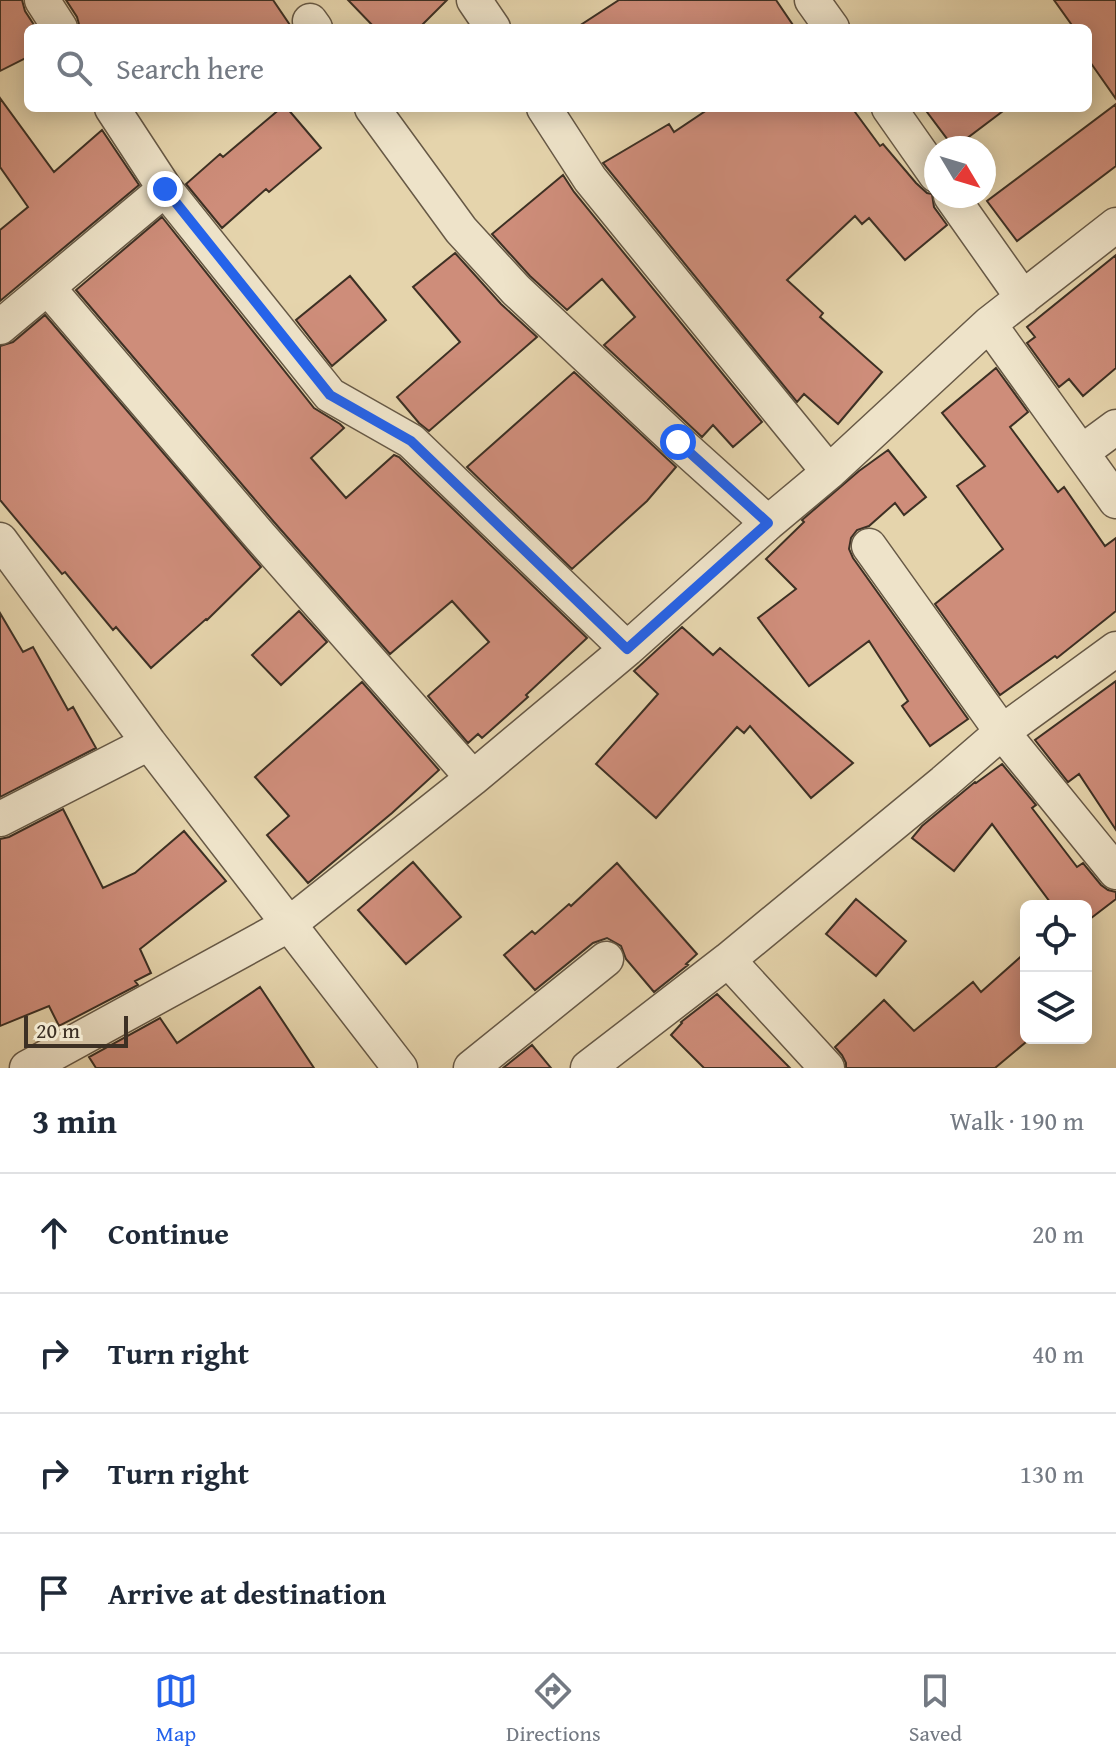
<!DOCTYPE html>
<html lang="en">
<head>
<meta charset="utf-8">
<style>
	:root { --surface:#fff; --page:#f6f6f7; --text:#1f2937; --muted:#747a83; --line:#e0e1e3; --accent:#2563eb }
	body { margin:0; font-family:"Gentium Book Plus",serif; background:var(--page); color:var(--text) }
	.controls { position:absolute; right:24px; bottom:24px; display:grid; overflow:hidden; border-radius:12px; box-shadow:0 4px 20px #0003 }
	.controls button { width:72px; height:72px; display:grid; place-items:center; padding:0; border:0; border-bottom:2px solid var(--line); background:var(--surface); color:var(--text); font:40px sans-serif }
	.compass { position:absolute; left:924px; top:136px; width:72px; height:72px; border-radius:50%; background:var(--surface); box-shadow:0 4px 20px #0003; rotate:128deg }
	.scale { position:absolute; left:24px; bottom:20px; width:104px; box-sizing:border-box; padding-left:8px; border:4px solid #3d3024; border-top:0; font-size:22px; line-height:28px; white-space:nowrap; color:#3d3024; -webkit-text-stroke:6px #eee3c9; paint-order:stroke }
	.stop { position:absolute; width:24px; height:24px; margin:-18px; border:6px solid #2563eb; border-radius:50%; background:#fff }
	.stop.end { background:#2563eb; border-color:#fff; box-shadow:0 2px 8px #0008 }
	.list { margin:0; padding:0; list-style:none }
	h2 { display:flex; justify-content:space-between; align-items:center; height:104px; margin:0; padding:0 32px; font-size:34px }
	h2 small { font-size:26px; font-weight:400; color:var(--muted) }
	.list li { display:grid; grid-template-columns:52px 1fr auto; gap:24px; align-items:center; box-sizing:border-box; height:120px; padding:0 32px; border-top:2px solid var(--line) }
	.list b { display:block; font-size:30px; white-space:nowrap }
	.list em { font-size:26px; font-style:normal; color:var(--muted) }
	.icon { flex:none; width:44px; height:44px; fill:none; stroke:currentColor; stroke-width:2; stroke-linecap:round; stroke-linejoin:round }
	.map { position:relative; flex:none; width:1116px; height:1068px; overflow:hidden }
	.search { position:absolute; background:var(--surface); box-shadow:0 4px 20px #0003; left:24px; right:24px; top:24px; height:88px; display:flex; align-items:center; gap:20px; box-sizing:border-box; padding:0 28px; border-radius:12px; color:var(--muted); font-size:30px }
	.sheet { height:584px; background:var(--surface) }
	nav { display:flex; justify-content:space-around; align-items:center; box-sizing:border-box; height:112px; border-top:2px solid var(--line); background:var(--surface); font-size:22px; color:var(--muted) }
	nav a { display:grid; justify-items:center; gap:4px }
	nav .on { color:var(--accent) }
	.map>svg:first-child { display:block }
	.building { fill:#ce8d7a; stroke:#3d3024; stroke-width:2 }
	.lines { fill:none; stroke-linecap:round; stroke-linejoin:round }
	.minor-casing { stroke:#675946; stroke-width:37 }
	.minor { stroke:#eee3c9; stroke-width:34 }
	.route { stroke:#2563eb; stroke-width:10 }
</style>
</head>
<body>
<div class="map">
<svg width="1116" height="1068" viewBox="0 0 1116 1068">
	<rect width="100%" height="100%" fill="#e5d4ac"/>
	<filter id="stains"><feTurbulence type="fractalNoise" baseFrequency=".0025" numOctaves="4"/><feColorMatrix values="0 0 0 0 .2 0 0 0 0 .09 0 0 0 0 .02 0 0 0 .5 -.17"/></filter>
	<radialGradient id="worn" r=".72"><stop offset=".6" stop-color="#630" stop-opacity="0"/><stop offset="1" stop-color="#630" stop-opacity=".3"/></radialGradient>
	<path class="building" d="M0,0h22l3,11 11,17h-8v29l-28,14z
		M66,0h207l19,28h-212l-3,-11z
		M348,0h99l-28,28h-44z
		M619,0h157l19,28h-219z
		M1054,0h62v99l-28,-40v-31h-14z
		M0,98l54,74 48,-42 37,55 -139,116v-71l28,-23 -28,-40z
		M1116,104v62l-99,75 -30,-40z
		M281,108h6l34,40 -52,44 -3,-3 -44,39 -36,-44 34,-30 3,3z
		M710,108h142l28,38 3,-2 33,39 11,10 5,1 2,13 13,18 -42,35 -36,-42 -7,6 -7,-8 -68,64 36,33 -3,4 62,55 -44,52 -34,-30 -7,8 -194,-239 66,-39 5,8z
		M924,108h83l-53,40z
		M563,175l11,17 188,230 -29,25 -20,-22 -11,12 -98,-92 31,-28 -33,-38 -35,31 -37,-34 -38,-42z
		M162,217l152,191 26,16 4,4 -33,30 35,40 48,-43 5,2 188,181 -61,57 2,2 -46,41 -4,-4 -10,9 -40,-47 61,-54 -37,-41 -62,53 -116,-132 -198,-232z
		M455,253l46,51 36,33 -108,94 -10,-8 -22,-26 63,-55 -47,-55z
		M1116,255v113l-33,28 -14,-17 -10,8 -32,-44 8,-6 -8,-10z
		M350,276l36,44 -54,46 -36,-46z
		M45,315l216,252 -54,53 -1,-1 -55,49 -35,-41 -3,3 -48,-58 -3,2 -62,-74v-154l13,-4z
		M996,368l32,44 -18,15 48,65 6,-5 41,59 11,-8v73l-59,47 -2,-2 -55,39 -65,-91 68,-55 -46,-63 28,-20 -43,-53z
		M574,372l102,95 -29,34 -75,68 -105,-102z
		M888,450l38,47 -22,18 -9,-12 -26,23 -12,4 -6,8 -2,11 4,9 115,161 -38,27 -28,-40 6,-5 -39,-60 -60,45 -51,-68 38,-29 -30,-30 38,-37 -2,-2 57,-49z
		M299,611l28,31 -46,43 -29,-30z
		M0,613l23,39 10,-5 35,63 5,-3 23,41 -96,49z
		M682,627l31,28 7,-7 133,115 -42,35 -61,-72 -6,7 -7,-6 -81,91 -60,-54 62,-70 -24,-23z
		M1116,681v149l-37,-56 -11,8 -33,-42z
		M362,682l77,88 -47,43 -84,70 -41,-48 22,-19 -34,-39z
		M1002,764l34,41 -4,3 45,59 6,-4 18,22 7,5 8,2v7l-30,23v-16h-33l-61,-82 -38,47 -42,-33 10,-12 53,-44 1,1z
		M63,809l40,79 32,-15 49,-42 42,50 -86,68 11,24 -16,8 3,4 -79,41 -10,-20 -49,20v-187l9,-2z
		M413,862l48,55 -55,47 -48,-54z
		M617,863l80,91 -11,10 2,1 -34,27 -28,-33 -5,-13 -14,-8 -14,5 -58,47 -31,-35 28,-24 3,3 34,-30 2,2z
		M856,899l50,42 -30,35 -50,-42z
		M1026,952v90l-31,26h-149v-5l-4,-8 -7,-8 49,-47 30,31 59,-49 8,10z
		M260,987l54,81h-218l-7,-11 71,-39 17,25z
		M717,994l73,74h-86l-33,-33 11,-12 -1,-1z
		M532,1045l19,23h-48z"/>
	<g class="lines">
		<g class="minor-casing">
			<path id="minor" d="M42,0l18,28
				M474,0l19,28
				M812,0l20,28
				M310,21l5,7
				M112,108l53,81 165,206 81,46 216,208
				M372,108l89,122 55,60 162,152 90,81
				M544,108l46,71 239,293
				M889,108l47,67
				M951,196l72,102
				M48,288l211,247 214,243
				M989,324l127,177
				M0,327l165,-138
				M1082,452l34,-25
				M0,540l149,203 251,325
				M869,546l133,186 114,140
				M0,819l149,-76
				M728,960l99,108
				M27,1068l261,-143 185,-147 154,-129 141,-126 61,-51 160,-148 127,-99
				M471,1068l135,-109
				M588,1068l140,-108 216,-178 58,-50 114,-83"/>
		</g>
		<use href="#minor" class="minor"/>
	</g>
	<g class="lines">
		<path class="route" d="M165,189l165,206 81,46 216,208 141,-126 -90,-81"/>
	</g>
	<rect width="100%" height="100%" filter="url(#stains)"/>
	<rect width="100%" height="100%" fill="url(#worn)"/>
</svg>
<div class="controls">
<button><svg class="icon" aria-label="locate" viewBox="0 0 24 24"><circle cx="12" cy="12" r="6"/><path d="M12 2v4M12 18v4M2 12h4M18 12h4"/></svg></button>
<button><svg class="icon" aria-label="layers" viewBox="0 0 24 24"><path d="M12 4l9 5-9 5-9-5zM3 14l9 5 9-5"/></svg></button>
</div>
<svg class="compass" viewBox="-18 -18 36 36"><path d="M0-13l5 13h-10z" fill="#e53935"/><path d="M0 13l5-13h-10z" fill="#747a83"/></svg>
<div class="scale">20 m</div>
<div class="stop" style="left:678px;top:442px"></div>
<div class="stop end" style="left:165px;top:189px"></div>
<div class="search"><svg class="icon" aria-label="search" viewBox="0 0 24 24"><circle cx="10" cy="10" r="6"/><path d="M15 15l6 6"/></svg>Search here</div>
</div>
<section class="sheet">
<h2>3 min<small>Walk · 190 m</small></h2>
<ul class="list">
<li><svg class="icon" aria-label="ahead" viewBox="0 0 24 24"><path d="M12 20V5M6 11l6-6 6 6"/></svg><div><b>Continue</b></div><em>20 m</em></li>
<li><svg class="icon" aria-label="right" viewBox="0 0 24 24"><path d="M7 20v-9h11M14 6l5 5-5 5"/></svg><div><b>Turn right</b></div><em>40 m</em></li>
<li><svg class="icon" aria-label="right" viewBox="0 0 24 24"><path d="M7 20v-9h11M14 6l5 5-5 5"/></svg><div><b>Turn right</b></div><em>130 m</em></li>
<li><svg class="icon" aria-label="arrive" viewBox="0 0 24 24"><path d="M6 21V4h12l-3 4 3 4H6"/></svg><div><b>Arrive at destination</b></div></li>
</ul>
</section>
<nav>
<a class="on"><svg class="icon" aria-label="map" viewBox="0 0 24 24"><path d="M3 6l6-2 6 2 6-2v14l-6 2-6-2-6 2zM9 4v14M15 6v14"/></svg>Map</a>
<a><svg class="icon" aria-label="directions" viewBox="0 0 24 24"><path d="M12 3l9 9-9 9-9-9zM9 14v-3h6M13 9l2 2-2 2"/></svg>Directions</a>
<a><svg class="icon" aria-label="saved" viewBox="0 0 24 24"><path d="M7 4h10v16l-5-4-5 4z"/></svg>Saved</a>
</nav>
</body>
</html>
